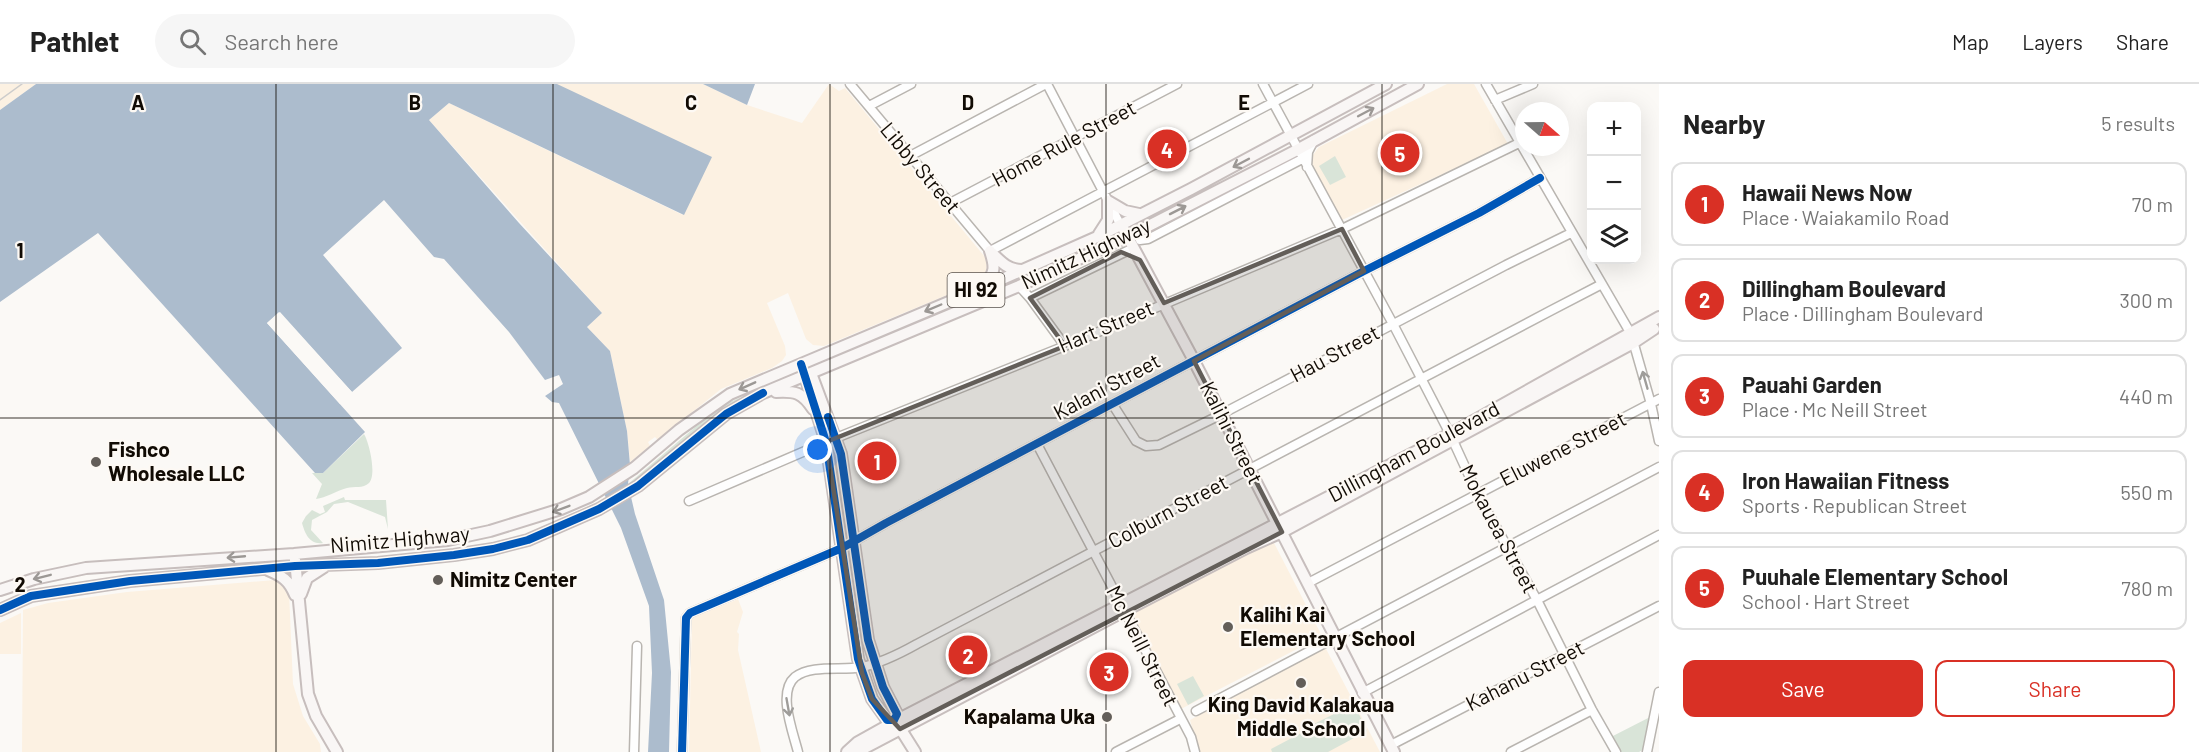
<!DOCTYPE html>
<html lang="en">
<head>
<meta charset="utf-8">
<style>
	:root { --surface:#fff; --page:#f6f6f6; --text:#222; --muted:#767676; --line:#e0e0e0; --accent:#d93025 }
	body { margin:0; font-family:Barlow,sans-serif; background:var(--page); color:var(--text) }
	.controls { position:absolute; right:18px; top:18px; display:grid; overflow:hidden; border-radius:12px; box-shadow:0 6px 24px #0002 }
	.controls button { width:54px; height:54px; display:grid; place-items:center; padding:0; border:0; border-bottom:2px solid var(--line); background:var(--surface); color:var(--text); font:30px sans-serif }
	.compass { position:absolute; left:1515px; top:18px; width:54px; height:54px; border-radius:50%; background:var(--surface); box-shadow:0 6px 24px #0002; rotate:110deg }
	.you { position:absolute; left:818px; top:366px; width:21px; height:21px; margin:-15px; border:4px solid #fff; border-radius:50%; background:#1a73e8; box-shadow:0 0 0 9px #1a73e833 }
	.badge { display:grid; place-items:center; width:39px; height:39px; border-radius:50%; background:var(--accent); color:#fff; font-size:20px; font-weight:700 }
	.pin { position:absolute; translate:-50% -50%; border:3px solid #fff; box-shadow:0 2px 6px #0006 }
	.list { margin:0; padding:0; list-style:none }
	h2 { display:flex; justify-content:space-between; align-items:center; height:78px; margin:0; padding:0 24px; font-size:26px }
	h2 small { font-size:20px; font-weight:400; color:var(--muted) }
	.list li { display:grid; grid-template-columns:39px 1fr auto; gap:18px; align-items:center; box-sizing:border-box; height:84px; margin:0 12px 12px; padding:0 12px; border:2px solid var(--line); border-radius:12px }
	.list b { display:block; font-size:22px; white-space:nowrap }
	.list p { margin:0; font-size:20px; white-space:nowrap; color:var(--muted) }
	.list em { font-size:20px; font-style:normal; color:var(--muted) }
	.actions { display:flex; gap:12px; padding:18px 24px }
	.actions a { flex:1; padding:14px 0; border:2px solid var(--accent); border-radius:12px; text-align:center; font-size:21px; color:var(--accent) }
	.actions .main { background:var(--accent); color:#fff }
	.icon { flex:none; width:33px; height:33px; fill:none; stroke:currentColor; stroke-width:2; stroke-linecap:round; stroke-linejoin:round }
	.map { position:relative; flex:none; width:1659px; height:668px; overflow:hidden }
	header { display:flex; align-items:center; gap:36px; box-sizing:border-box; height:84px; padding:0 30px; background:var(--surface); border-bottom:2px solid var(--line) }
	header strong { font-size:28px }
	nav { display:flex; gap:33px; margin-inline-start:auto; font-size:21px }
	.search { width:420px; height:54px; background:var(--page); display:flex; align-items:center; gap:15px; box-sizing:border-box; padding:0 21px; border-radius:33px; color:var(--muted); font-size:22px }
	main { display:flex }
	aside { flex:1; background:var(--surface) }
	.map>svg:first-child { display:block }
	.built { fill:#fcf1e2 }
	.green { fill:#d9e4d8 }
	.water { fill:#acbccd }
	.pier { fill:#fbf9f6 }
	.lines { fill:none; stroke-linecap:round; stroke-linejoin:round }
	.minor-casing { stroke:#b9b5b0; stroke-width:11 }
	.major-casing { stroke:#c7bebd; stroke-width:14 }
	.minor { stroke:#fefefe; stroke-width:8 }
	.major { stroke:#f9f6f5; stroke-width:10 }
	.rail { stroke:#cdcccb; stroke-width:1.5 }
	.cycleway-casing { stroke:#fdf9f4; stroke-width:11 }
	.cycleway { stroke:#0057b8; stroke-width:8 }
	.oneway { stroke:#9c9895 }
	.oneway2 { stroke:#9f9d9a }
	.marked { fill:#635e59; fill-opacity:0.2; stroke:#635e59; stroke-width:4.5; stroke-linejoin:round }
	.grid { fill:none; stroke:#110b04; stroke-width:1.5; stroke-opacity:0.55 }
	.poi-dot { fill:#635e59; stroke:#fdf9f4; stroke-width:2 }
	.labels { text-anchor:middle; stroke-width:4.5; stroke-linejoin:round; paint-order:stroke }
	.shield { fill:#fdf9f4; stroke:#58524c; stroke-width:1.5 }
	.shield-label { font-size:20px; font-weight:bold; fill:#110b04 }
	.street-label { font-size:21px; fill:#110b04; stroke:#fdf9f4 }
	.poi-label { font-size:21px; font-weight:bold; fill:#110b04; stroke:#fdf9f4; text-anchor:start }
	.grid-label { font-size:20px; text-anchor:middle; font-weight:bold; fill:#110b04; stroke:#fdf9f4; stroke-width:4.5; stroke-linejoin:round; paint-order:stroke }
</style>
</head>
<body>
<header>
<strong>Pathlet</strong>
<div class="search"><svg class="icon" aria-label="search" viewBox="0 0 24 24"><circle cx="10" cy="10" r="6"/><path d="M15 15l6 6"/></svg>Search here</div>
<nav><a>Map</a><a>Layers</a><a>Share</a></nav>
</header>
<main>
<div class="map">
<svg width="1659" height="668" viewBox="0 0 1659 668">
	<rect width="100%" height="100%" fill="#fbf9f6"/>
	<path class="built" d="M0,0h36l-36,26z
		M556,0h147l44,21 55,18 27,-39 10,7 6,-3 140,169 2,9 -2,9 -9,8 -152,63 -11,-1 -7,-6 -18,-46 -21,10 18,43 1,9 -4,6 -10,7 -51,21 -63,51 -3,-3 -7,5 2,4 -20,16 -3,-31 -17,-80 -23,-24 15,-14 -173,-193 20,-17 234,112z
		M1447,0h27l34,60 -166,76 -33,-60 10,-13z
		M1273,457l49,95 -141,73 -47,-91 2,-6z
		M275,496l7,4 7,8 4,92 10,32 17,28 1,8h-299l1,-142 25,-7 79,-11z
		M738,515l5,13 -6,20 2,2 -1,16 23,102h-72l3,-134z
		M21,529v41h-21v-31z
		M1325,563l55,105h-181l-9,-32z"/>
	<path class="green" d="M1335,72l11,21 -16,8 -11,-19z
		M792,290v4l-36,15 -126,98 -2,-7 91,-77z
		M364,350c5,8 13,41 5,49 -6,6 -15,3 -22,5 -11,3 -21,10 -31,11l6,-15 -10,-11h11z
		M831,362h2l12,74 -3,-1z
		M344,413l1,3h41l2,29 -3,-12 -37,-15 -14,2 -7,8 -15,8 -1,10 12,13c-13,2 -18,-9 -21,-20l4,-7 6,-6 8,4 5,-2 -2,-6z
		M1193,592l11,20 -16,9 -11,-21z
		M1354,620l13,27 -39,21h-56l-1,-3 34,-18 -1,-2z
		M1654,631l-6,32 -9,5h-23l-7,-14z"/>
	<path class="water" d="M36,0h521l155,73 -28,58 -235,-112 -20,17 90,103 83,90 -15,14 23,24 17,80 3,34 -2,19 7,30 29,86 7,72 -2,80h-21l4,-79 -3,-67 -28,-78 -62,-125 -7,-1 -7,-6 18,-12 -4,-9 -14,5 -36,-48 -65,-73 -10,-2 -50,-57 -61,55 79,93 -50,44 -72,-80 -13,11 98,109 -42,41h-8l-217,-240 -98,69v-192z
		M703,0h52l-8,21z"/>
	<path class="pier" d="M279,228l73,80 -2,2 -71,-78 -8,7 72,79 -3,2 -73,-81z"/>
	<g class="lines">
		<g class="minor-casing">
			<path id="minor" d="M850,0l140,167 318,-167
				M1047,0l73,140
				M1263,0l130,240 57,110 27,59 60,107 55,110 24,42
				M1486,0l145,250 20,70 8,37
				M1495,16l38,-16
				M869,22l42,-22
				M910,72l136,-72
				M1307,83l1,-15 6,-12
				M950,119l227,-119
				M1140,156l8,-1 154,-80
				M1019,202l11,12 35,48
				M1030,214l97,-47
				M1113,321l23,36 10,5 13,-1 55,-27 292,-153 65,-32
				M1037,360l154,293 4,15
				M689,417l137,-59 239,-96 277,-117 177,-86
				M1308,499l351,-184
				M1362,609l297,-158
				M1196,627l463,-244
				M1391,661l268,-139
				M634,668l3,-106
				M682,668l4,-134 4,-5 152,-65 44,-25 478,-252 115,-58 61,-35
				M798,668c-5,-20 -21,-60 -3,-75 17,-13 47,-6 67,-10 19,-4 39,-14 55,-23 228,-120 456,-241 685,-360
				M1116,668l64,-33
				M1511,668l81,-42
				M1647,668l12,-60"/>
		</g>
		<g class="major-casing">
			<path id="major" d="M1108,117l17,10 14,3
				M1124,146l67,125 203,397
				M1099,150l9,-14v-19
				M992,169c9,9 16,17 30,17
				M984,201c12,-12 11,-19 6,-34
				M803,286l23,72 32,217 14,40 15,21h7
				M812,292l29,78 27,186 15,47 14,27 -3,6
				M776,308c19,-1 26,0 37,17
				M295,476l13,134 8,22 21,36
				M268,486c14,6 21,10 27,25
				M0,506l34,-11 52,-11 208,-14 154,-14 42,-9 71,-22 28,-12 45,-29 45,-38 51,-36 252,-106 115,-51 94,-48 195,-105
				M301,510l6,-16 17,-11
				M0,526l31,-14 99,-15 165,-15 83,-3 76,-8 39,-6 35,-9 71,-31 39,-23 88,-72 37,-21 256,-107 108,-49 170,-87 121,-66
				M898,641l17,27
				M847,668l11,-10 43,-24 549,-284 209,-117
				M857,668l267,-141 122,-63 36,-16 351,-189 21,-14"/>
		</g>
		<use href="#minor" class="minor"/>
		<use href="#major" class="major"/>
		<path class="rail" d="M0,16l22,-16"/>
		<g class="cycleway-casing">
			<path id="cycleway" d="M801,280l25,78 32,217 14,40 15,21h7
				M828,333l13,37 27,186 15,47 14,27 -3,6
				M0,526l31,-14 99,-15 165,-15 83,-3 76,-8 39,-6 35,-9 71,-31 39,-23 88,-72 37,-21
				M682,668l4,-134 4,-5 152,-65 44,-25 478,-252 115,-58 61,-35"/>
		</g>
		<use href="#cycleway" class="cycleway"/>
	</g>
	<defs><path id="oneway-shaft" d="M-6 0H5M1.5-3L5.5 0L1.5 3" fill="none" stroke-width="1.6" stroke-linecap="round" stroke-linejoin="round" transform="scale(1.5)"/></defs>
	<g class="oneway">
		<use href="#oneway-shaft" transform="translate(1366 28) rotate(-28)"/>
		<use href="#oneway-shaft" transform="translate(1241 79) rotate(152)"/>
		<use href="#oneway-shaft" transform="translate(1178 126) rotate(-27)"/>
		<use href="#oneway-shaft" transform="translate(933 224) rotate(157)"/>
		<use href="#oneway-shaft" transform="translate(747 302) rotate(156)"/>
		<use href="#oneway-shaft" transform="translate(561 425) rotate(159)"/>
		<use href="#oneway-shaft" transform="translate(236 473) rotate(175)"/>
		<use href="#oneway-shaft" transform="translate(42 493) rotate(166)"/>
	</g>
	<g class="oneway2">
		<use href="#oneway-shaft" transform="translate(1645 296) rotate(-106)"/>
		<use href="#oneway-shaft" transform="translate(788 623) rotate(80)"/>
	</g>
	<path class="marked" d="M1342,145l22,42 -170,90 88,171 -382,197 -28,-30 -10,-26 -36,-231 239,-96 -35,-48 91,-46 19,8 24,43z"/>
	<path class="grid" d="M276,0v668M553,0v668M830,0v668M1106,0v668M1382,0v668M0,334h1659"/>
	<g class="poi-dot">
		<circle cx="96" cy="378" r="6"/>
		<circle cx="438" cy="496" r="6"/>
		<circle cx="1228" cy="543" r="6"/>
		<circle cx="1301" cy="599" r="6"/>
		<circle cx="1107" cy="633" r="6"/>
	</g>
	<g class="labels">
		<rect class="shield" x="947.5" y="189" width="57" height="34" rx="4.5"/>
		<g class="shield-label">
			<text x="976" y="213">HI 92</text>
		</g>
		<g class="street-label">
			<text transform="translate(1064 60) rotate(-28)" y="7">Home Rule Street</text>
			<text transform="translate(920 84) rotate(50)" y="7">Libby Street</text>
			<text transform="translate(1086 170) rotate(-25)" y="7">Nimitz Highway</text>
			<text transform="translate(1106 243) rotate(-23)" y="7">Hart Street</text>
			<text transform="translate(1335 270) rotate(-28)" y="7">Hau Street</text>
			<text transform="translate(1107 303) rotate(-28)" y="7">Kalani Street</text>
			<text transform="translate(1231 349) rotate(63)" y="7">Kalihi Street</text>
			<text transform="translate(1563 365) rotate(-27)" y="7">Eluwene Street</text>
			<text transform="translate(1414 368) rotate(-28)" y="7">Dillingham Boulevard</text>
			<text transform="translate(1168 428) rotate(-28)" y="7">Colburn Street</text>
			<text transform="translate(1498 445) rotate(62)" y="7">Mokauea Street</text>
			<text transform="translate(400 456) rotate(-5)" y="7">Nimitz Highway</text>
			<text transform="translate(1142 562) rotate(63)" y="7">Mc Neill Street</text>
			<text transform="translate(1525 592) rotate(-27)" y="7">Kahanu Street</text>
		</g>
		<g class="poi-label">
			<text x="108" y="373">Fishco<tspan x="108" dy="24">Wholesale LLC</tspan></text>
			<text x="450" y="503">Nimitz Center</text>
			<text x="1240" y="538">Kalihi Kai<tspan x="1240" dy="24">Elementary School</tspan></text>
			<text x="1301" y="628" text-anchor="middle">King David Kalakaua<tspan x="1301" dy="24">Middle School</tspan></text>
			<text x="1095" y="640" text-anchor="end">Kapalama Uka</text>
		</g>
	</g>
	<g class="grid-label">
		<text x="138" y="26">A</text>
		<text x="415" y="26">B</text>
		<text x="691" y="26">C</text>
		<text x="968" y="26">D</text>
		<text x="1244" y="26">E</text>
		<text x="20" y="174">1</text>
		<text x="20" y="508">2</text>
	</g>
</svg>
<div class="controls">
<button>+</button>
<button>−</button>
<button><svg class="icon" aria-label="layers" viewBox="0 0 24 24"><path d="M12 4l9 5-9 5-9-5zM3 14l9 5 9-5"/></svg></button>
</div>
<svg class="compass" viewBox="-18 -18 36 36"><path d="M0-13l5 13h-10z" fill="#e53935"/><path d="M0 13l5-13h-10z" fill="#767676"/></svg>
<div class="you"></div>
<div class="pin badge" style="left:877px;top:377px">1</div>
<div class="pin badge" style="left:968px;top:571px">2</div>
<div class="pin badge" style="left:1109px;top:588px">3</div>
<div class="pin badge" style="left:1167px;top:65px">4</div>
<div class="pin badge" style="left:1400px;top:69px">5</div>
</div>
<aside>
<h2>Nearby<small>5 results</small></h2>
<ul class="list">
<li><span class="badge">1</span><div><b>Hawaii News Now</b><p>Place · Waiakamilo Road</p></div><em>70 m</em></li>
<li><span class="badge">2</span><div><b>Dillingham Boulevard</b><p>Place · Dillingham Boulevard</p></div><em>300 m</em></li>
<li><span class="badge">3</span><div><b>Pauahi Garden</b><p>Place · Mc Neill Street</p></div><em>440 m</em></li>
<li><span class="badge">4</span><div><b>Iron Hawaiian Fitness</b><p>Sports · Republican Street</p></div><em>550 m</em></li>
<li><span class="badge">5</span><div><b>Puuhale Elementary School</b><p>School · Hart Street</p></div><em>780 m</em></li>
</ul>
<div class="actions"><a class="main">Save</a><a>Share</a></div>
</aside>
</main>
</body>
</html>
